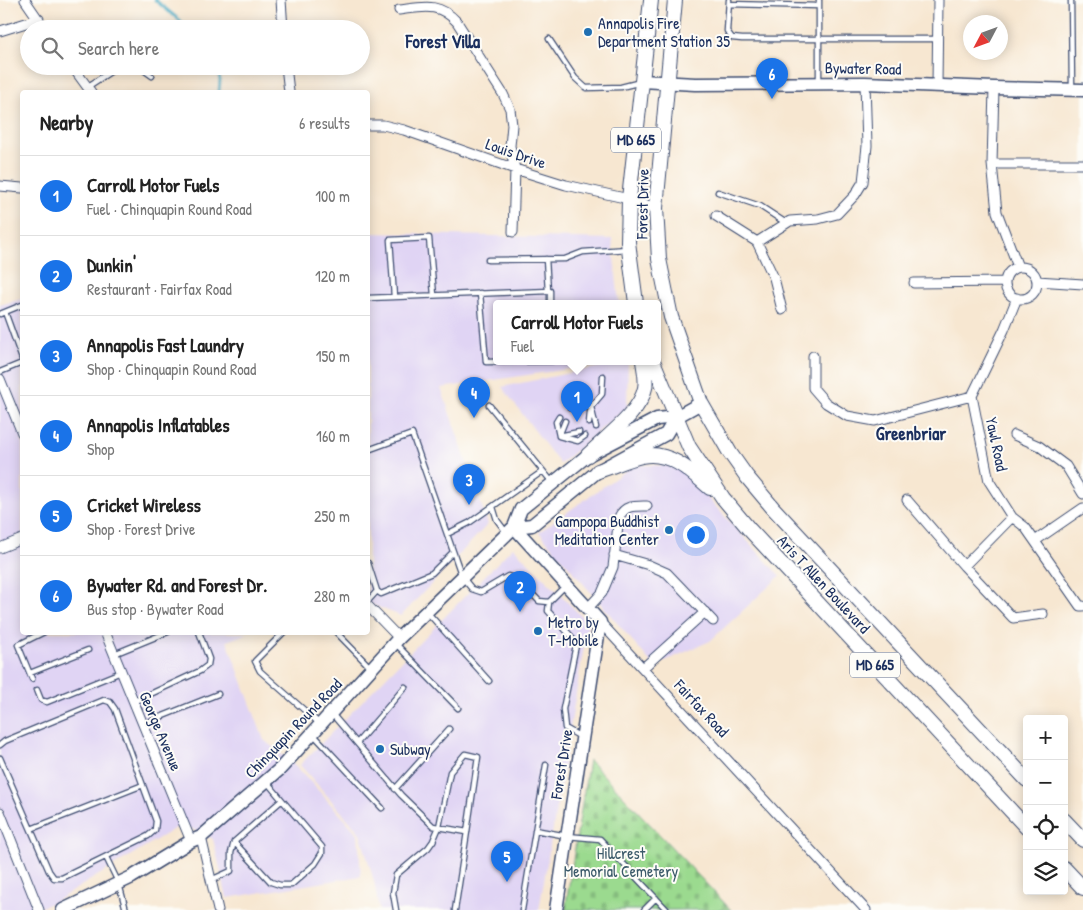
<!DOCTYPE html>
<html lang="en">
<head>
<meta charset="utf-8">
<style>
	:root { --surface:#fff; --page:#f6f6f6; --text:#222; --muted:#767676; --line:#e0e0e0; --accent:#1a73e8 }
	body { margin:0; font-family:"Patrick Hand",sans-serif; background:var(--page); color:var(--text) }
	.controls { position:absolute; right:15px; bottom:15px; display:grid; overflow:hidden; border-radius:5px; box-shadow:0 2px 12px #0003 }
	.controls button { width:45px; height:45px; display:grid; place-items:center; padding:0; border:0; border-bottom:1px solid var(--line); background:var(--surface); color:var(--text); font:25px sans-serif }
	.compass { position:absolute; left:963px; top:15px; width:45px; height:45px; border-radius:50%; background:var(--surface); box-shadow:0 2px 12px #0003; rotate:229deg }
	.you { position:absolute; left:695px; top:534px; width:18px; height:18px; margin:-12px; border:4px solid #fff; border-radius:50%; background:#1a73e8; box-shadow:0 0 0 8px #1a73e833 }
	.badge { display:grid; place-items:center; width:32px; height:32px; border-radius:50%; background:var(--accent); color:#fff; font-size:16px; font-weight:700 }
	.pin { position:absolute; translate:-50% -41px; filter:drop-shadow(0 1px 2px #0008) }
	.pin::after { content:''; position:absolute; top:26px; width:18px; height:15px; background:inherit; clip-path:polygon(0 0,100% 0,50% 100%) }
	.popup { position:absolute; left:493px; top:300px; width:168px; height:65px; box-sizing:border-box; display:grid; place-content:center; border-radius:5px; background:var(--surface); filter:drop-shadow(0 1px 4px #0005); font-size:16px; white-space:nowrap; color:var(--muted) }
	.popup b { font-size:19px; color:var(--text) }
	.popup::after { content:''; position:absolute; left:50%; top:100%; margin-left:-10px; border:10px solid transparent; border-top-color:var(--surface) }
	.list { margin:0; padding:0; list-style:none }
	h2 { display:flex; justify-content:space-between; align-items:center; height:65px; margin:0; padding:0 20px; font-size:21px }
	h2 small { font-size:16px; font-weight:400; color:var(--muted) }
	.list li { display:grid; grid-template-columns:32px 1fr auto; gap:15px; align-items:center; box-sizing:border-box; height:80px; padding:0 20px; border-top:1px solid var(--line) }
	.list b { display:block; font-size:19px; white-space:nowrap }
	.list p { margin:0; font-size:16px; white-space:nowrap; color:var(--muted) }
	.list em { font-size:16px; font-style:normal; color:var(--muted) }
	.icon { flex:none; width:28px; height:28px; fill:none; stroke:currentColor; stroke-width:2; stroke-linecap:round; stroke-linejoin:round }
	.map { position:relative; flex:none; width:1083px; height:910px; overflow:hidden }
	.search { position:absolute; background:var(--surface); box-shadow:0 2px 12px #0003; left:20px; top:20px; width:350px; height:55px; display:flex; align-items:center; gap:12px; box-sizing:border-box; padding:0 18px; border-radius:28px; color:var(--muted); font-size:19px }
	.panel { position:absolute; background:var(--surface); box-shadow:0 2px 12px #0003; left:20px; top:90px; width:350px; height:545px; border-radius:5px }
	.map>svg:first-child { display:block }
	.built { fill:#e0d4f4 }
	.cemetery { fill:url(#cemetery-stones); stroke:#5b8476 }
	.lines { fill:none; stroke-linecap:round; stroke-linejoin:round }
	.stream { stroke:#42a8c2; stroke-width:3 }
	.lane-casing { stroke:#3c4b6f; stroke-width:7 }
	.street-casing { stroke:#3c4b6f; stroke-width:11 }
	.secondary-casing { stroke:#3c4b6f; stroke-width:15 }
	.primary-casing { stroke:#3c4b6f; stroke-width:16 }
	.lane { stroke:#fff; stroke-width:4.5 }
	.street { stroke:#fff; stroke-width:9 }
	.secondary { stroke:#fff; stroke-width:12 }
	.primary { stroke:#fff; stroke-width:14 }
	.poi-dot { fill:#1f6fb2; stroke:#fdfcf7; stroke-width:2 }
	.labels { text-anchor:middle; stroke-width:4; stroke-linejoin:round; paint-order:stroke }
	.shield { fill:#fdfcf7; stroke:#5f6c8c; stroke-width:1 }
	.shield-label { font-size:15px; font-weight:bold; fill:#1b2f5e }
	.poi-label { font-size:16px; fill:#1b2f5e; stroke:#fdfcf7; text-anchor:start }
	.street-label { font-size:16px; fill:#1b2f5e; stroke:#fdfcf7 }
	.park-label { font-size:16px; fill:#3b5a6a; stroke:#fdfcf7 }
	.neighbourhood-label { font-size:18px; font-weight:bold; fill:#1b2f5e; stroke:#fdfcf7 }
</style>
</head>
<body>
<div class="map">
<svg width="1083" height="910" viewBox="0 0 1083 910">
	<defs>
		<pattern id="cemetery-stones" width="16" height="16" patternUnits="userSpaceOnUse" patternTransform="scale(1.25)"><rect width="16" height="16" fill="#9bda8f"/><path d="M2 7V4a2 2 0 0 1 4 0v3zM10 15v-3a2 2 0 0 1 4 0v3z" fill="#85bb7e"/></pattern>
	</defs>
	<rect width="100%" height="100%" fill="#fdfcf7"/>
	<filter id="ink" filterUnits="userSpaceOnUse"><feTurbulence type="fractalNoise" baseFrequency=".02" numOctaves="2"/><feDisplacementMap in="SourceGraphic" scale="10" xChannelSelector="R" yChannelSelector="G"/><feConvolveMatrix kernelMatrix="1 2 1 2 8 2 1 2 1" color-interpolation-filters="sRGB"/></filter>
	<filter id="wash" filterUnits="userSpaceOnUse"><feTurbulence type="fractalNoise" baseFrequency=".0096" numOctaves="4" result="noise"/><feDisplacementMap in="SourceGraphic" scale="20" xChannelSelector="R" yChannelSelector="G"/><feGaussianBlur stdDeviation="1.12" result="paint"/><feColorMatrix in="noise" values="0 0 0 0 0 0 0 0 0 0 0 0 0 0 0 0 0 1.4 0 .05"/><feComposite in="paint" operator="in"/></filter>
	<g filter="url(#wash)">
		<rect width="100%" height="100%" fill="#f7e7d1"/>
		<path class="built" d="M368,233l244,6 7,64h-122v58h124l-180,27 47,136 -87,92 -33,-13z
			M22,299v333l226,1 -21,8 37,99 34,28 60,66 3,42 -134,22 -14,-59 -31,-15 -126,77 -22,9h-34v-605z
			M628,361l-1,46 -67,57 -58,-77z
			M634,465l44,1 102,110 -70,65 -56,25 -115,-134z
			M513,547l75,76 -49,287h-160l-5,-29 -14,-48 -60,-68z"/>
		<path class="cemetery" d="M589,760l142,150h-166z"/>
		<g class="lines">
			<path class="stream" d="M155,0l35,29
				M217,66l3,14 -1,12"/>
		</g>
	</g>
	<g filter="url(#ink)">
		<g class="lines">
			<g class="lane-casing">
				<path id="lane" d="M729,0l-2,31 5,7 10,1h196
					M819,0v82
					M1071,0l1,88
					M729,4l90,2
					M549,39l26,39 11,10 35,-1 20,-5
					M138,66l14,10
					M87,87l32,-21
					M718,192l42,14 26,17
					M546,259l2,32
					M488,260l77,-1 18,-7 45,-3
					M480,293l6,69 66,-1
					M394,297l-4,-57 39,-2 5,57
					M368,298l182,-7v12
					M5,312l17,47
					M0,314l22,-9
					M0,372l22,-9
					M489,405l63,77
					M591,407l11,-13 1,-18
					M570,408l21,-1 5,20
					M559,417l-3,5 3,14 19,5 7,-5
					M565,421l-6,15 20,-4
					M589,423l1,-11
					M368,450l44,-16 50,143 10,12 9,3 27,-16 11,4 20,21 10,1
					M493,507l4,13 9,12
					M447,534l22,-11 74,-52
					M368,563l9,28 4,3 51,-21 21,-21
					M565,586l-16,16 -1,9 23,25 5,9 -13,64 2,19 16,9
					M368,601l9,-10
					M428,613l61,68
					M284,632l-29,29 5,10 60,53
					M336,632l34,35
					M396,644l62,64
					M114,654l54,-22
					M30,673l58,-23
					M32,679l-14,-34 26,-13
					M37,690l4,10 6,2 74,-30
					M133,702l67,-31 8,-6 1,-6 -10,-27
					M332,714l69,81 32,31 34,6 -12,78
					M143,724l75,-30
					M314,735l68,73
					M357,743l48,-56
					M0,745l5,-4 99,-41 6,2 5,7 41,112 -1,9 -7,6 -86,42h-8l-5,-7 -49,-113
					M395,789l54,-60
					M31,829l112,-44
					M535,830l32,6 33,3 67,71
					M234,842l37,40 9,3h11l24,-21 7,-11v-6l-40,-47
					M106,857l13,27 7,26
					M211,880l20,-9v-18l3,-11 48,-42 -15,-18
					M396,910l-3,-17 3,-18 32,-27 5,-7 6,-14 11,-55 15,-18 13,3 -11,75
					M522,910l24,-145
					M644,910l12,-12"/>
			</g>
			<g class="street-casing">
				<path id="street" d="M25,0l20,29
					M281,0l2,29
					M399,10c25,-3 40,-8 58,12l46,72 7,15 2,16 -2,21 5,23 -2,63
					M0,31l39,-12
					M72,66l19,26
					M286,66l3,26
					M937,86l1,-86
					M994,88l-2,76 5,48 21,55
					M368,125h15l21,5 111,39 51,16 63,14 27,9
					M992,164h91
					M0,186l22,2
					M716,216l41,26 17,36 8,32
					M757,242l33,-21 28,-2 19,-5 18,-19 8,-13 4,-36 -2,-63
					M1005 283a16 16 0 1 1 32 0a16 16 0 1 1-32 0Z
					M1037,281l46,3
					M914,283l91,-1
					M1017,298l-13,32 -32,66 17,85 23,36 13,10 55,79h3
					M813,356v32l13,15 21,13 28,5 97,-25
					M0,379l22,54
					M1014,435l25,11 27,20 17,28
					M907,500l57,66 49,52 30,-4
					M1035,541l48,-33
					M0,548l22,-9
					M614,555l35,10 18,8 46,48
					M964,566l48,-49
					M368,606l31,32
					M588,608l14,-15 11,-26 6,-50c6,-12 15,-11 28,-11
					M600,622l266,288
					M105,632l86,209
					M643,668l62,-56
					M0,812l39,98
					M201,837l17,73"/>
			</g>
			<g class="secondary-casing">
				<path id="secondary" d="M642,81l53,3 170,-1 129,5 89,2
					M514,527l86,95 -44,288
					M514,527l18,-2 66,-54 68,-37 10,-17
					M63,910l69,-33 59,-36 10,-4 79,-68 119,-131 115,-111 7,-18 67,-54 69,-36 19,-2 25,-14"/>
			</g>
			<g class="primary-casing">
				<path id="primary" d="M675,0l-19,208 3,51 7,34 5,24 30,86 29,50 17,24 26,31 254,272
					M636,303l-8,-61 1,-43 22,-199
					M653,361l36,86 34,51 26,31 278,299
					M588,455c18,-18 52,-42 57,-67 2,-9 -1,-19 -2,-27
					M598,471c15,-5 30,-12 44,-15 27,-6 50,16 68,32
					M1064,820l19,20
					M1064,868l19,20"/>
			</g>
			<use href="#lane" class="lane"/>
			<use href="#street" class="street"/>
			<use href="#secondary" class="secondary"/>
			<use href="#primary" class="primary"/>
		</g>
	</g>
	<g class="poi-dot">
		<circle cx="588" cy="32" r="5"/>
		<circle cx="669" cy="530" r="5"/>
		<circle cx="538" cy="631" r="5"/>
		<circle cx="380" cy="749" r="5"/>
	</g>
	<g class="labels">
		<g class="shield">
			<rect x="611" y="127.5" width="50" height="25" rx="4"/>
			<rect x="850" y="652.5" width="50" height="25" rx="4"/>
		</g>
		<g class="shield-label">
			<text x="636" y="145">MD 665</text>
			<text x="875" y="670">MD 665</text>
		</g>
		<g class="poi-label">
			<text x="598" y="29">Annapolis Fire<tspan x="598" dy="18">Department Station 35</tspan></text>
			<text x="659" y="527" text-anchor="end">Gampopa Buddhist<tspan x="659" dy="18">Meditation Center</tspan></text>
			<text x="548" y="628">Metro by<tspan x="548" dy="18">T-Mobile</tspan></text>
			<text x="390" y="755">Subway</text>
		</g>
		<g class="street-label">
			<text transform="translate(863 68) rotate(1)" y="6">Bywater Road</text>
			<text transform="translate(516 153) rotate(19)" y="6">Louis Drive</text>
			<text transform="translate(642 204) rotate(-89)" y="6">Forest Drive</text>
			<text transform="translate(997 444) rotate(78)" y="6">Yawl Road</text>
			<text transform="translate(824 584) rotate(47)" y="6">Aris T Allen Boulevard</text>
			<text transform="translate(702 708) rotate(47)" y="6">Fairfax Road</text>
			<text transform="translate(293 728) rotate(-46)" y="6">Chinquapin Round Road</text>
			<text transform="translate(161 731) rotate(67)" y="6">George Avenue</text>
			<text transform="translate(561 764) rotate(-81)" y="6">Forest Drive</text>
		</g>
		<g class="park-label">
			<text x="621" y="859">Hillcrest<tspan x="621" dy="18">Memorial Cemetery</tspan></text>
		</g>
		<g class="neighbourhood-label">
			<text x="443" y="48">Forest Villa</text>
			<text x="911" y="440">Greenbriar</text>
		</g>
	</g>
</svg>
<div class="controls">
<button>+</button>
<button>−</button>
<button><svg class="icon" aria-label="locate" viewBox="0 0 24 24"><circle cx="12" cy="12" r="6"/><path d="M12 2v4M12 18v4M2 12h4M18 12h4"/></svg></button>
<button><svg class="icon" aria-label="layers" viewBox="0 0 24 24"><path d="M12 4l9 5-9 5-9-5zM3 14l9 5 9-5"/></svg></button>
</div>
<svg class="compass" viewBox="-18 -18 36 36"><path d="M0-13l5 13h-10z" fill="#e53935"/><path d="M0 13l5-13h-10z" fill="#767676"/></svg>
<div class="you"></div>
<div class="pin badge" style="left:577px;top:422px">1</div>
<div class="popup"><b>Carroll Motor Fuels</b>Fuel</div>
<div class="pin badge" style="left:520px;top:612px">2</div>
<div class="pin badge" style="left:469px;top:505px">3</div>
<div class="pin badge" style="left:474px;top:418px">4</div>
<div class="pin badge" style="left:507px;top:882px">5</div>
<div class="pin badge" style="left:772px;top:99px">6</div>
<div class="search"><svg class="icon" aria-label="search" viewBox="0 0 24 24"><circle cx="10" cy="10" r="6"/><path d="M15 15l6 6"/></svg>Search here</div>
<section class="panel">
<h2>Nearby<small>6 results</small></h2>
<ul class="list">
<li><span class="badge">1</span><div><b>Carroll Motor Fuels</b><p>Fuel · Chinquapin Round Road</p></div><em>100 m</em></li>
<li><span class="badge">2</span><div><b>Dunkin'</b><p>Restaurant · Fairfax Road</p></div><em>120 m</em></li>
<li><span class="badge">3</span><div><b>Annapolis Fast Laundry</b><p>Shop · Chinquapin Round Road</p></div><em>150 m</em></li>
<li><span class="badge">4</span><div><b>Annapolis Inflatables</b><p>Shop</p></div><em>160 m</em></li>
<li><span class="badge">5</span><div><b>Cricket Wireless</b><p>Shop · Forest Drive</p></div><em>250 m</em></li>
<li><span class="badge">6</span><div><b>Bywater Rd. and Forest Dr.</b><p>Bus stop · Bywater Road</p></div><em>280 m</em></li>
</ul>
</section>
</div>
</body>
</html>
